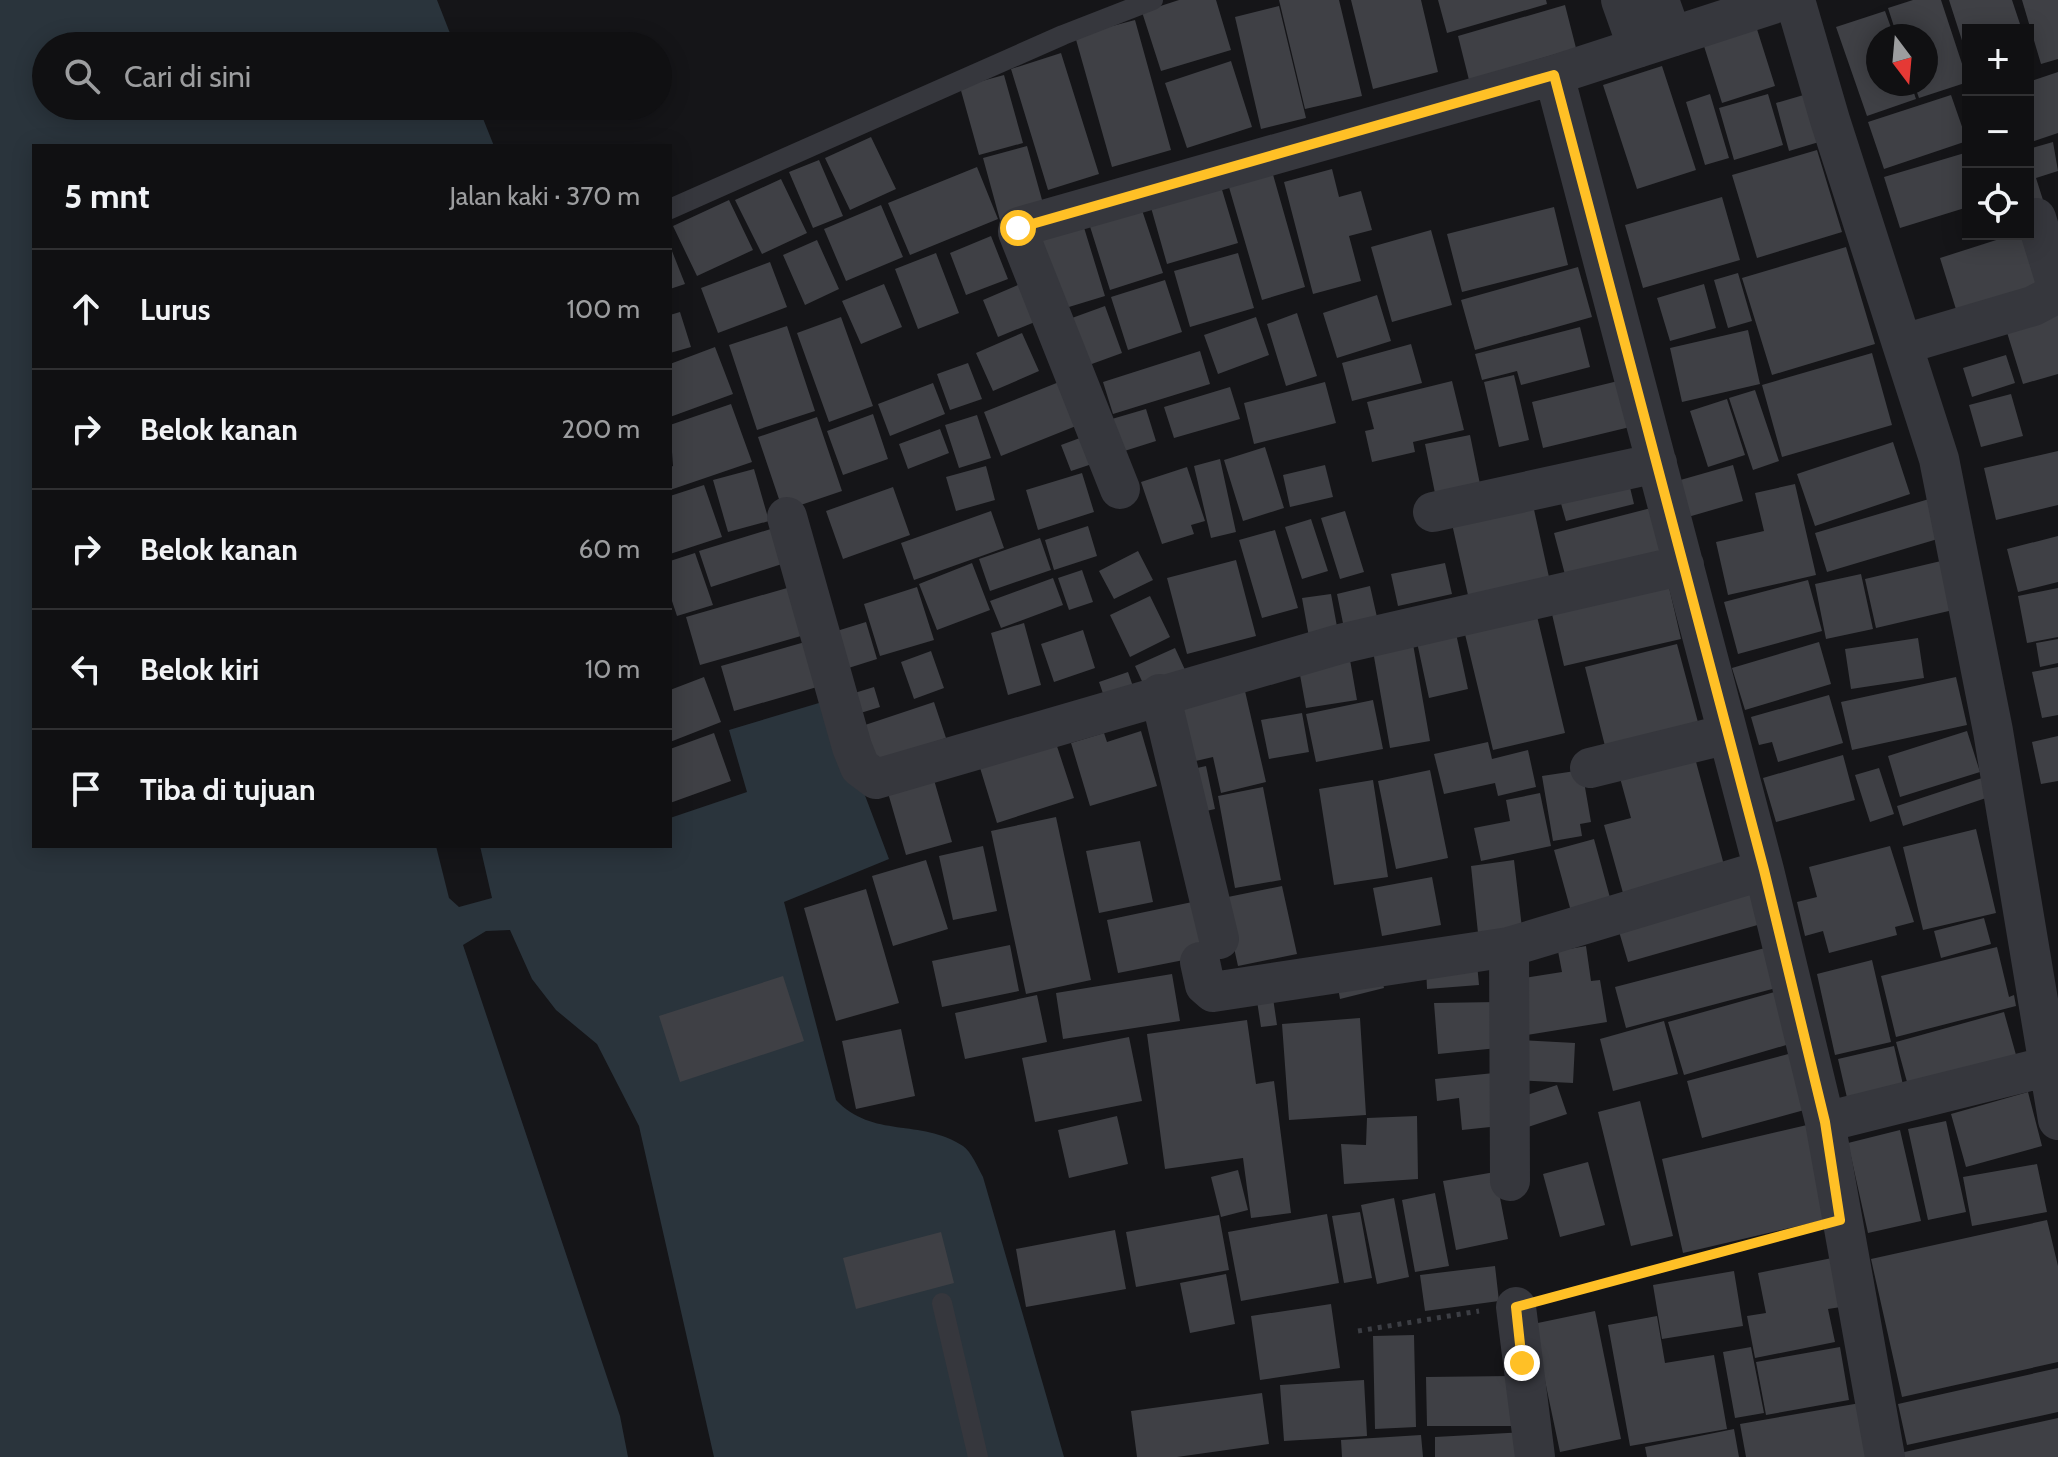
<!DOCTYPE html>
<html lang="id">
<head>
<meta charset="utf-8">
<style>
	:root { --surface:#101012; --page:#19191b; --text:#f1f3f6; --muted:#9c9d9f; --line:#303032 }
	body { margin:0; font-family:Cabin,sans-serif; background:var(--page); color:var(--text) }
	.controls { position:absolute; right:24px; top:24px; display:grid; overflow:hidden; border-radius:0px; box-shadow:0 4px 20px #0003 }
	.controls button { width:72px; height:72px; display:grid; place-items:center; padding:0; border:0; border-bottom:2px solid var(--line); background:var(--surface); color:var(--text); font:40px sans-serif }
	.compass { position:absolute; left:1866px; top:24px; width:72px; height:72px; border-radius:50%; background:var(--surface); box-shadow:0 4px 20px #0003; rotate:164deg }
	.stop { position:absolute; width:24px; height:24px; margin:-18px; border:6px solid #ffc026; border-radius:50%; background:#fff }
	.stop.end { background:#ffc026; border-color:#fff; box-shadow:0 2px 8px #0008 }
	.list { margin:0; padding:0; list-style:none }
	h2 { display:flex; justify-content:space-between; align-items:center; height:104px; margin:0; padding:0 32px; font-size:34px }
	h2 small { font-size:26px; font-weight:400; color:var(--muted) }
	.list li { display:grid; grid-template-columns:52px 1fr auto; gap:24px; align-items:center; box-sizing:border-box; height:120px; padding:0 32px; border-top:2px solid var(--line) }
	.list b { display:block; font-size:30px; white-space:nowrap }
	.list em { font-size:26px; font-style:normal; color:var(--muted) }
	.icon { flex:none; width:44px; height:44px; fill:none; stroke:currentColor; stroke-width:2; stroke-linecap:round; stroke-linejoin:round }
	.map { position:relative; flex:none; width:2058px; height:1457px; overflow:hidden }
	.search { position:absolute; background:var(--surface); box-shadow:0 4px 20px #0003; left:32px; top:32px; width:640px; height:88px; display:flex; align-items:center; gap:20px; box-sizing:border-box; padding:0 28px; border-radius:44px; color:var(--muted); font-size:30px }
	.panel { position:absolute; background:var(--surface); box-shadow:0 4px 20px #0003; left:32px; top:144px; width:640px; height:704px; border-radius:0px }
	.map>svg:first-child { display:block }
	.water { fill:#2a343c }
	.pier { fill:#151518 }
	.building { fill:#3f4045 }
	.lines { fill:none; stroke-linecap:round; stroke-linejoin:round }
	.path { stroke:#3c3e44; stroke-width:5; stroke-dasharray:4 6; stroke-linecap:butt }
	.lane { stroke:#36373d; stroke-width:20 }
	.street { stroke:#36373d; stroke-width:40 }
	.route { stroke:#ffc026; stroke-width:10 }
</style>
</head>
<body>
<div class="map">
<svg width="2058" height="1457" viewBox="0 0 2058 1457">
	<rect width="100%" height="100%" fill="#151518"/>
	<path class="water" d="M0,0h437l18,46h-409v60h432l16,40h-460v700h636v-28l77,-26 -18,-62 100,-30 60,159 -105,43 52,198c37,39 84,18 127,46 8,5 15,22 20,31l81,280h-1064z"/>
	<path class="pier" d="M436,846h44l12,52 -33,9 -10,-9z
		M510,930l22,49 24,31 41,34 42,82 75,331h-86l-8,-41 -157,-471 23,-14z"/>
	<path class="building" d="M1179,0h37l15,50 -70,21 -19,-59z
		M1279,0h60l23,96 -57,13z
		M1351,0h70l17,72 -65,17z
		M1438,0h108l1,4 -100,29z
		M1913,0h28l27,82 -49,16 -5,-14h12v-48h-29l-9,-28z
		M1949,0h63l10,30h-54l-1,26z
		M2022,0h36v59l-17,5z
		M1565,5l11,43 -107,32 -11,-44z
		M1279,6l27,112 -45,11 -26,-112z
		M1885,11l9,25h-16v48h33l5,15 -49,17 -31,-89z
		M1135,20l36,130 -59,17 -37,-131z
		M1756,26l19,60 -53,17 -19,-60z
		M1061,53l38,121 -51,16 -37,-121z
		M1231,61l21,66 -65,21 -22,-65z
		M1662,66l34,104 -59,19 -34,-104z
		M2058,72v61l-30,10v-61z
		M1004,75l19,68 -44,12 -19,-68z
		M1710,94l19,64 -24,7 -19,-63z
		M1768,94l15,51 -49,15 -15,-52z
		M1807,94l12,48 -30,9 -13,-48z
		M1951,95l16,46 -83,28 -16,-47z
		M871,137l25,52 -46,21 -25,-52z
		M2053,142l5,29 -22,7 7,22 -15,5v-56z
		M1027,146l17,61 -44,13 -17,-62z
		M1817,150l25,82 -85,26 -25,-83z
		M1968,152v55l-68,21 -16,-51z
		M819,160l24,56 -30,12 -24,-56z
		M1270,164l35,123 -43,13 -36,-123z
		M977,167l21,52 -88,36 -22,-52z
		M1332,169l7,28 22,-6 11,39 -23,6 12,45 -48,13 -29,-112z
		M781,179l26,54 -45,21 -27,-54z
		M1220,183l18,60 -71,21 -17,-60z
		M1722,197l18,63 -97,28 -18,-63z
		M729,200l24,50 -56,26 -24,-50z
		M1139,201l24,72 -53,17 -23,-73z
		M881,205l22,52 -57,24 -22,-52z
		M1554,207l14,58 -106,27 -15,-58z
		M1082,221l23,75 -46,14 -23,-74z
		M1431,230l21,75 -60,17 -21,-75z
		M2015,234h13l25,56 -94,29 -19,-61z
		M991,236l17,43 -42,16 -16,-42z
		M817,240l22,49 -34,16 -22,-50z
		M670,246l15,38 -15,5z
		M1846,247l29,97 -103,31 -30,-97z
		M936,253l23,60 -41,16 -23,-60z
		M1238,253l16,55 -64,19 -16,-56z
		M770,262l17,45 -69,26 -17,-45z
		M1578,267l14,50 -117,33 -14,-50z
		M1738,273l14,48 -24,7 -14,-48z
		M1032,279l15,38 -49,20 -15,-37z
		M1165,280l17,52 -54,18 -17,-53z
		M884,284l18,43 -41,17 -19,-43z
		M1704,284l12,44 -46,13 -13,-43z
		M1377,295l14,46 -54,17 -14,-45z
		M1105,306l17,47 -44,16 -17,-47z
		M2058,311v63l-35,10 -18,-58z
		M680,312l11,35 -21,6v-38z
		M1297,313l20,63 -31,10 -19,-62z
		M841,317l32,89 -44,16 -32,-89z
		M1256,317l13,38 -51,19 -14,-39z
		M787,326l28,85 -58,19 -28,-85z
		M1580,327l10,40 -69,18 -4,-14 -35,9 -7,-26z
		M1748,330l12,54 -78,18 -12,-54z
		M1022,333l17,38 -46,20 -17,-38z
		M1411,344l11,39 -70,18 -10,-38z
		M715,347l18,47 -63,23v-53z
		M1200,351l10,33 -97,30 -10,-32z
		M1872,353l20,72 -110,32 -20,-72z
		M2006,355l9,28 -43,14 -9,-29z
		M968,363l14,36 -32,11 -13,-36z
		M1514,375l15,65 -30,7 -15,-65z
		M1064,380l17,44 -80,32 -17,-44z
		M1452,381l12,49 -51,12 2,10 -43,10 -7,-31 9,-2 -7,-27z
		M1618,381l12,46 -87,21 -11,-46z
		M1325,382l11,41 -82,21 -10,-41z
		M933,383l12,31 -55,22 -12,-32z
		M1230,387l10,32 -66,19 -10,-31z
		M1755,390l24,71 -26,9 -24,-72z
		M2011,394l12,42 -42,11 -12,-42z
		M1727,399l18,56 -37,12 -18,-56z
		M731,404l21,58 -82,28v-23l3,-1 -3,-41z
		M1146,409l10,32 -41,13 -10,-33z
		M873,414l15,45 -45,16 -16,-44z
		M977,415l14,43 -32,10 -14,-43z
		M817,417l25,74 -59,20 -25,-74z
		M940,429l9,24 -41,16 -9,-25z
		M1088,435l10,27 -27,9 -10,-26z
		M1470,435l12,59 -45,9 -12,-59z
		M1893,442l17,52 -95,32 -18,-52z
		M1265,447l19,61 -41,13 -19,-61z
		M2058,451v54l-62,15 -12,-52z
		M1220,459l16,73 -25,6 -17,-72z
		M1325,465l8,32 -43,10 -7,-32z
		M1733,465l10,36 -55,16 -11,-36z
		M986,466l9,34 -39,11 -10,-34z
		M1187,467l18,54 -14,4 3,9 -32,10 -21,-62z
		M754,469l15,52 -41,11 -15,-52z
		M1082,473l12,39 -56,18 -12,-40z
		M1627,475l7,29 -68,17 -8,-28z
		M1795,484l21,91 -88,20 -12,-53 48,-11 -9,-38z
		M704,485l18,52 -52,17v-58z
		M893,487l17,48 -67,24 -17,-48z
		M1531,496l20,90 -81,18 -20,-89z
		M1929,499l12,39 -114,34 -12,-39z
		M1651,508l14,53 -97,25 -14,-53z
		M991,511l13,37 -90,32 -13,-37z
		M1345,511l19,61 -24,7 -19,-61z
		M1311,519l17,52 -26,8 -17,-52z
		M1088,526l9,30 -43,14 -9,-30z
		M774,528l11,35 -74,24 -12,-36z
		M1275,530l23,78 -36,10 -23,-78z
		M2058,536v46l-40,10 -11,-43z
		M1040,538l11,32 -61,21 -11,-32z
		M1138,551l15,29 -39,19 -15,-28z
		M695,553l18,52 -36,11 -7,-21v-34z
		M1236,560l20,76 -69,18 -20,-76z
		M1941,561l12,49 -77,18 -11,-49z
		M972,563l18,47 -53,20 -18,-46z
		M1445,563l7,31 -54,12 -7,-32z
		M1082,570l11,32 -24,8 -11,-32z
		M1666,574l15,65 -117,27 -15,-65z
		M1861,574l12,55 -47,10 -11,-55z
		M1053,578l10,27 -62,23 -11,-27z
		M1808,580l14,51 -84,23 -14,-52z
		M794,586l14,48 -108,31 -14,-48z
		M1370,586l9,40 -34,7 -8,-39z
		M917,587l17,53 -54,16 -16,-52z
		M2058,588v49l-31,6 -9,-47z
		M1331,594l7,38 -29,5 -7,-39z
		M1150,596l20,41 -40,20 -20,-42z
		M1536,612l29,121 -72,17 -29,-120z
		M866,622l11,37 -38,12 -12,-37z
		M1024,623l17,62 -33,10 -17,-62z
		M1454,624l14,65 -39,9 -14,-65z
		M1083,630l12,38 -41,14 -13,-38z
		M1918,638l6,40 -73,11 -6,-40z
		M2058,639v24l-18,4 -4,-24z
		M812,640l12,45 -90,26 -13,-45z
		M1819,642l12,42 -86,26 -13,-42z
		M1413,644l17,97 -40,7 -17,-97z
		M1677,644l22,82 -93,24 -21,-83z
		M1175,648l11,24 -40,18 -11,-24z
		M931,651l13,37 -30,11 -13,-37z
		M1349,654l8,46 -51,8 -8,-44z
		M2058,667v48l-16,3 -10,-46z
		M1128,672l9,26 -29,10 -9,-26z
		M704,677l17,45 -51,20v-52z
		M1956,677l11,48 -115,25 -11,-48z
		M1242,678l24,104 -45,11 -8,-36 -26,6 -16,-68z
		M874,687l6,20 -26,8 -6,-20z
		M1829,695l14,48 -65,19 -6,-20 -13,3 -8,-28z
		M1373,700l10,49 -67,13 -10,-48z
		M934,702l12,36 -78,26 -12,-36z
		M1302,713l7,39 -40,7 -8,-39z
		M1141,731l16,55 -67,20 -19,-63 33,-10 3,9z
		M1967,731l13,41 -80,25 -12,-41z
		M714,733l17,48 -61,22v-54z
		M1053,734l21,64 -77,25 -20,-65z
		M2058,736v45l-17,3 -9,-42z
		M1488,742l4,17 36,-9 8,37 -38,9 -3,-13 -51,11 -10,-40z
		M1692,747l32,118 -101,28 -19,-68 27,-7 -14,-51z
		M1843,755l12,45 -79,22 -13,-44z
		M1206,766l9,43 -22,5 -9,-43z
		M1879,768l15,46 -24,8 -15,-47z
		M1430,770l18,88 -52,11 -18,-88z
		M1582,770l9,52 -11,2 2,12 -29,5 -11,-65z
		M932,773l20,69 -46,13 -20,-69z
		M1982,778l7,19 -86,29 -6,-20z
		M1373,780l15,97 -54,8 -15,-96z
		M1263,787l18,93 -46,8 -17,-92z
		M1540,793l11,53 -70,15 -7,-33 36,-7 -4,-21z
		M1056,817l35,163 -65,14 -35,-163z
		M1976,829l20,84 -73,17 -20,-83z
		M1594,839l18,66 -40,10 -18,-65z
		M1140,841l13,61 -54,11 -13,-62z
		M983,846l14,65 -44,9 -14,-64z
		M1890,846l24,76 -19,5 2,8 -68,18 -6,-22 -18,5 -8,-34 20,-5 -8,-30z
		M926,860l22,69 -55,17 -21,-70z
		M1514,860l8,68 -44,5 -7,-67z
		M1432,877l9,48 -59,11 -9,-48z
		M1749,880l12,44 -133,38 -13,-44z
		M1282,886l15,68 -59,12 -15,-68z
		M866,889l33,114 -63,18 -32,-113z
		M1197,901l12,54 -91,18 -11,-53z
		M1984,918l7,26 -50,14 -7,-27z
		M1010,945l9,46 -77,16 -10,-46z
		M1586,946l5,35 9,-1 7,42 -80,13 -10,-56 45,-7 -4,-21z
		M1997,947l12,50 5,-2 2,11 -120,31 -15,-61z
		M1765,948l11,40 -150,40 -11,-41z
		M1872,960l19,82 -56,13 -18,-81z
		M1477,963l2,22 -52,4 -1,-22z
		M1380,971l4,17 -44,11 -3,-17z
		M1172,974l8,47 -117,18 -7,-46z
		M783,976l21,65 -124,41 -21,-66z
		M1778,991l15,52 -109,32 -16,-53z
		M1037,995l10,47 -82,17 -10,-46z
		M1273,998l4,27 -16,2 -4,-26z
		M1497,1002l1,46 -60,6 -4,-51z
		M2004,1012l14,50 -108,31 -14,-51z
		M1360,1018l6,97 -77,5 -7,-96z
		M1247,1020l9,64 18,-3 17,132 -40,5 -8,-60 -78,11 -18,-135z
		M1664,1021l14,53 -65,17 -13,-52z
		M901,1029l14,67 -59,13 -14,-68z
		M1129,1037l13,64 -107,21 -13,-64z
		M1518,1040l57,3 -2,40 -58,-3z
		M1894,1046l10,43 -56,13 -10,-43z
		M1792,1053l16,56 -106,29 -15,-57z
		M1504,1072l5,53 -47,5 -3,-32 -22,3 -2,-22z
		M1557,1085l10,29 -42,14 -10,-29z
		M2028,1092l14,54 -76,21 -15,-53z
		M1640,1101l33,135 -42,10 -33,-134z
		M1117,1116l11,48 -59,14 -11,-48z
		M1417,1116l1,63 -74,5 -3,-40 25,1 1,-27z
		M1946,1121l20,91 -38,8 -20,-91z
		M1807,1125l21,94 -145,34 -21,-94z
		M1900,1130l21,91 -53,12 -20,-90z
		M1588,1162l17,63 -45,12 -17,-63z
		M2037,1164l10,48 -75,14 -9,-49z
		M1238,1170l10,40 -27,7 -10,-40z
		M1495,1172l13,67 -52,11 -13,-69z
		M1435,1193l14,73 -34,6 -13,-72z
		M1394,1198l15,79 -32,7 -16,-79z
		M1360,1212l12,66 -28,5 -12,-67z
		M1327,1214l12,69 -98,18 -13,-69z
		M1219,1215l10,55 -93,17 -10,-55z
		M2047,1220l11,46v96l-156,35 -31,-138z
		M1115,1230l11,59 -100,18 -10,-58z
		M941,1232l13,51 -98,26 -13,-51z
		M1832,1258l9,49 -13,2 7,33 -80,16 -8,-42 19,-3 -8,-40z
		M1495,1266l4,35 -74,10 -5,-36z
		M1734,1271l9,55 -81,13 -9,-54z
		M1226,1274l9,50 -45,9 -10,-50z
		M1331,1304l9,64 -80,12 -9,-64z
		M1595,1311l26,128 -61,13 -27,-128z
		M1657,1316l8,47 49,-8 13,74 -97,17 -22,-121z
		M1414,1335l2,92 -41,2 -2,-93z
		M1751,1347l13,66 -29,5 -12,-66z
		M1840,1347l9,53 -83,15 -10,-53z
		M2058,1368v44l-151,33 -9,-41z
		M1513,1376l1,50h-87l-1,-49z
		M1364,1380l3,56 -83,5 -4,-56z
		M1262,1393l7,51 -92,13h-40l-6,-46z
		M1866,1402l10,55h-130l-6,-33z
		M2058,1418v39h-157l-1,-4z
		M1734,1429l5,28h-92l-2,-10z
		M1528,1432l1,25h-94v-20z
		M1421,1435l2,22h-81l-1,-17z"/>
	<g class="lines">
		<path class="path" d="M1551,1298l253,-69
			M1358,1331l121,-20"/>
		<path class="lane" d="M670,209l393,-174 90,-35
			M942,1303l36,154"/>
		<path class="street" d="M1621,0l17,48
			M1659,0l13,37
			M1795,0l35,120 109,339 54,272 65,389
			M1554,75l210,795 61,252 60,335
			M1904,344l129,-38 17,-9 6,-14 -20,-65
			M1120,489l-102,-257 1,-5 535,-152 231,-75
			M1433,512l224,-49
			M787,517l65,230 8,20 16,12 464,-135 344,-79
			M1160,694l59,245
			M1590,768l138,-34
			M1200,962l5,23 8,7 296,-45
			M1825,1122l233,-58
			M1510,1181l-1,-234 255,-77
			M1516,1307l19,150"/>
	</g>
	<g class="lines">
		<path class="route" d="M1018,228l536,-153 210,795 61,252 15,98 -324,87 6,56"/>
	</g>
</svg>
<div class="controls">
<button>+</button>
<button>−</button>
<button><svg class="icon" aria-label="locate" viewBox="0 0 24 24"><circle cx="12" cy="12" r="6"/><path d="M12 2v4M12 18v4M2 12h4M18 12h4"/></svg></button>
</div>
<svg class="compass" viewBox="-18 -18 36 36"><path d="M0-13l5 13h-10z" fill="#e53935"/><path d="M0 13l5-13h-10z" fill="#9c9d9f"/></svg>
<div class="stop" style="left:1018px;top:228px"></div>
<div class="stop end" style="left:1522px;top:1363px"></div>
<div class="search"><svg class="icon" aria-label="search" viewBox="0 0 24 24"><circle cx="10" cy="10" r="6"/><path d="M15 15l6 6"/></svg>Cari di sini</div>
<section class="panel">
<h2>5 mnt<small>Jalan kaki · 370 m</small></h2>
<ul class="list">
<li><svg class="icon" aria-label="ahead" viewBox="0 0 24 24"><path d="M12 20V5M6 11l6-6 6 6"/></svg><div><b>Lurus</b></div><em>100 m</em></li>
<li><svg class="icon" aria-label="right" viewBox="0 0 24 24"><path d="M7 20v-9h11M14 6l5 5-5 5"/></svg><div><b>Belok kanan</b></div><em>200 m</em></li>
<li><svg class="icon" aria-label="right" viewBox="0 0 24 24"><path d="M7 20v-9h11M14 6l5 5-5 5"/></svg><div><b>Belok kanan</b></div><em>60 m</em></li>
<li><svg class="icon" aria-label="left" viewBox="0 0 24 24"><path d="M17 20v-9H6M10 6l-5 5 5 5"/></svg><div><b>Belok kiri</b></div><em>10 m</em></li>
<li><svg class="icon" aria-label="arrive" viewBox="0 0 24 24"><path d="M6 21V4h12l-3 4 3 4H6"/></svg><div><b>Tiba di tujuan</b></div></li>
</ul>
</section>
</div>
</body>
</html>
